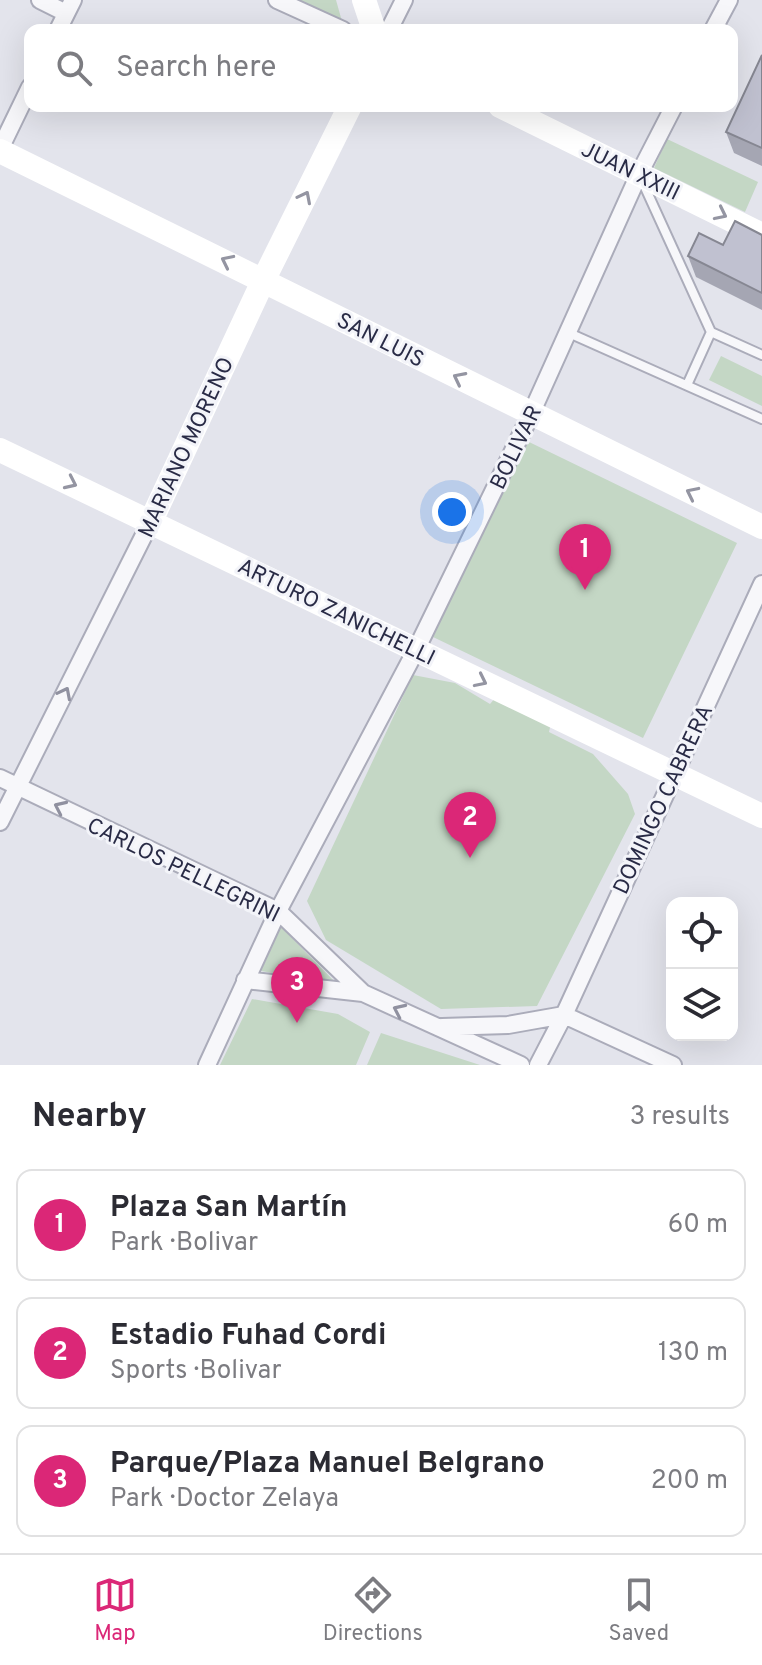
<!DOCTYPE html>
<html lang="en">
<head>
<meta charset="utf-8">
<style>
	:root { --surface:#fff; --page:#f7f7f7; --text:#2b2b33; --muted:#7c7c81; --line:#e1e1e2; --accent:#db2777 }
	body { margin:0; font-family:Overpass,sans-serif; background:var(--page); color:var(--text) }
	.controls { position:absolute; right:24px; bottom:24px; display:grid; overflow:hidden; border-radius:16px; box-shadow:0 8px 32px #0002 }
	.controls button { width:72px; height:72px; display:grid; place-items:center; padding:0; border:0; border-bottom:2px solid var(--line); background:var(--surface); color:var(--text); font:40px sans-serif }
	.you { position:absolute; left:452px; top:512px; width:28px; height:28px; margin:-20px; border:6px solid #fff; border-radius:50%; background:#1a73e8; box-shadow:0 0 0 12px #1a73e833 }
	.badge { display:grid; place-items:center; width:52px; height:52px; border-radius:50%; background:var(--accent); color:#fff; font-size:26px; font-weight:700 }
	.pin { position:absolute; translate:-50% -66px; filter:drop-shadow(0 2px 4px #0008) }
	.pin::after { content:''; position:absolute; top:42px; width:28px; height:24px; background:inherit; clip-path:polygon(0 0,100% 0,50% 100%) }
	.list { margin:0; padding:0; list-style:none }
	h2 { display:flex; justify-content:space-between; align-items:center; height:104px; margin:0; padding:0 32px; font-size:34px }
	h2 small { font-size:26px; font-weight:400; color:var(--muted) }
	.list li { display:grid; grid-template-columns:52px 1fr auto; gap:24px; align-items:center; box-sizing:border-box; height:112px; margin:0 16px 16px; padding:0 16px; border:2px solid var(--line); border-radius:16px }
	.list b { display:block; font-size:30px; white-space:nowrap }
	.list p { margin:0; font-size:26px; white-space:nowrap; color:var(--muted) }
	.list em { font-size:26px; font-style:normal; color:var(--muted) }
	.icon { flex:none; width:44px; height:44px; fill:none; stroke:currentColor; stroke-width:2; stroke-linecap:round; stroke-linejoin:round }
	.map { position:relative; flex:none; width:762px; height:1065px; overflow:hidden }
	.search { position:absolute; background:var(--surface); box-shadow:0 8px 32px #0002; left:24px; right:24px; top:24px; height:88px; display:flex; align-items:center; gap:20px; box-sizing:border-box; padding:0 28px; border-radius:16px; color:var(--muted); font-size:30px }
	.sheet { height:488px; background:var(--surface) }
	nav { display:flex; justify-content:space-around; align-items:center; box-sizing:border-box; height:112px; border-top:2px solid var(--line); background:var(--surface); font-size:22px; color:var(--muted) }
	nav a { display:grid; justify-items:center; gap:4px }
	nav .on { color:var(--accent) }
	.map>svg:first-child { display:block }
	.green { fill:#c4d7c5 }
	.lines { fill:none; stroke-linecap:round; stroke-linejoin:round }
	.service-casing { stroke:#abacba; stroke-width:12 }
	.minor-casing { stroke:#abacba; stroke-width:20 }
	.service { stroke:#f7f7fa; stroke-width:8 }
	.minor { stroke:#f7f7fa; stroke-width:16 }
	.secondary { stroke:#fff; stroke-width:24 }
	.wall { fill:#a5a6b3 }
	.building { fill:#c0c1d0; stroke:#868792; stroke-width:2 }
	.oneway { stroke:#9495a2 }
	.oneway2 { stroke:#9091a0 }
	.labels { text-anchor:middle; stroke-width:6; stroke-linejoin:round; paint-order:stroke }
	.street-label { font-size:22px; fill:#292b46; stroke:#f3f4f9 }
</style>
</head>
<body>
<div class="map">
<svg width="762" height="1065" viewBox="0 0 762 1065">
	<rect width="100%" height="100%" fill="#e3e4ec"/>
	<path class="green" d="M299,0h37l7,25z
		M667,139l91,43 -13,30 -91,-44z
		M721,356l41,20v30l-53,-26z
		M527,441l210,102 -94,195 -210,-101z
		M413,675l42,8 35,21 6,-7 55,26 -2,9 44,22 35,40 7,20 -98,192 -96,3 -115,-69 -19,-39z
		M281,927l56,57 -76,-13z
		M252,999l86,15 32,18 -14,33h-136z
		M381,1033l99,32h-113z"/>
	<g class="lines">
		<g class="service-casing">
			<path id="service" d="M643,183l68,149 51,23
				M569,333l193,86
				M687,385l24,-53"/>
		</g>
		<g class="minor-casing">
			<path id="minor" d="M40,0l26,13
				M277,0l66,30
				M58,30l15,-30
				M389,30l15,-30
				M713,30l16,-30
				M0,149l30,-62
				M0,778l278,133 85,82 158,72
				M0,822l151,-301
				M245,980l118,13
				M564,1015l109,50
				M442,1027l66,-2 56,-10
				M207,1065l71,-154 138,-261 115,-236 108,-240 35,-68
				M538,1065l26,-50 198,-431"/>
		</g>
		<use href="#service" class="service"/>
		<use href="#minor" class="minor"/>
		<path class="secondary" d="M364,0l10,30
			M500,106l262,129
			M0,151c255,124 507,252 762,376
			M0,450l762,366
			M151,521l113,-242 86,-173"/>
	</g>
	<path class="wall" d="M762,55v111l-28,-13 -8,-21z
		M762,235v75l-66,-33 -8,-21z"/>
	<path class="building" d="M762,55v93l-36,-16z
		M735,221l27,14v58l-74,-37 11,-23 24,12z"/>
	<defs><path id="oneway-chevron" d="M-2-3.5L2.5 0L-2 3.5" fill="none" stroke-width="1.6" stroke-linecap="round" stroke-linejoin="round" transform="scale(2)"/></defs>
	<g class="oneway">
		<use href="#oneway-chevron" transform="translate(305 197) rotate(-63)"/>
		<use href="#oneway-chevron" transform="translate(721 214) rotate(26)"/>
		<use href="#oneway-chevron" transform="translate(227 261) rotate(-154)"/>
		<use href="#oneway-chevron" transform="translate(459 378) rotate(-153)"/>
		<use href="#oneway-chevron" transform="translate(71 483) rotate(25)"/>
		<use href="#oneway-chevron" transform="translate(692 493) rotate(-154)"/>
		<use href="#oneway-chevron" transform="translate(481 681) rotate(26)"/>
	</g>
	<g class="oneway2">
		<use href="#oneway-chevron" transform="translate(65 693) rotate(-63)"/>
		<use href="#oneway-chevron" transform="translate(60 807) rotate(-155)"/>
		<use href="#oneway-chevron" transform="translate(399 1010) rotate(-155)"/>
	</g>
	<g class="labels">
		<g class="street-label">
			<text transform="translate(631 170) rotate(26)" y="8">JUAN XXIII</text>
			<text transform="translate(381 339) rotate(27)" y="8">SAN LUIS</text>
			<text transform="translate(185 447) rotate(-65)" y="8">MARIANO MORENO</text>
			<text transform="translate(515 447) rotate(-64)" y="8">BOLIVAR</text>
			<text transform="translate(337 611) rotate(26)" y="8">ARTURO ZANICHELLI</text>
			<text transform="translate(662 799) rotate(-65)" y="8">DOMINGO CABRERA</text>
			<text transform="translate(184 869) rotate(26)" y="8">CARLOS PELLEGRINI</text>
		</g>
	</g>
</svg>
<div class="controls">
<button><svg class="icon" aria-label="locate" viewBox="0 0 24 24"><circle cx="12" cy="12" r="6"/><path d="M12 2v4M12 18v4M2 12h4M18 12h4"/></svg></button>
<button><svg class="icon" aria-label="layers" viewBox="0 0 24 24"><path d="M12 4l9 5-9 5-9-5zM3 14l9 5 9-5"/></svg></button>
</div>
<div class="you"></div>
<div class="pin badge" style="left:585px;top:590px">1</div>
<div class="pin badge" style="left:470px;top:858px">2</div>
<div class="pin badge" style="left:297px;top:1023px">3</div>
<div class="search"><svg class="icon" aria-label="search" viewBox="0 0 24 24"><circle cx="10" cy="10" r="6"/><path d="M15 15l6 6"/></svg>Search here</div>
</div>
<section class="sheet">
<h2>Nearby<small>3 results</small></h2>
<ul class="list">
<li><span class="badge">1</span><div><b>Plaza San Martín</b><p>Park · Bolivar</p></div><em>60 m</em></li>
<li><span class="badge">2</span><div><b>Estadio Fuhad Cordi</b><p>Sports · Bolivar</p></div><em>130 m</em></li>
<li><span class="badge">3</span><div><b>Parque/Plaza Manuel Belgrano</b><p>Park · Doctor Zelaya</p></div><em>200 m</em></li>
</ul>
</section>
<nav>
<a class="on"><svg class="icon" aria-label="map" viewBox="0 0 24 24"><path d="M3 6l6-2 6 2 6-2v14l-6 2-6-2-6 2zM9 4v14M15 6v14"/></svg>Map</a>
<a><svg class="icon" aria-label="directions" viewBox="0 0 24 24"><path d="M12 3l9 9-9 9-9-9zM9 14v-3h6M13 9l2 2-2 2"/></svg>Directions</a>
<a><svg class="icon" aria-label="saved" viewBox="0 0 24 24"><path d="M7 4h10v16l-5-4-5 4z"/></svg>Saved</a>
</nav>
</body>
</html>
